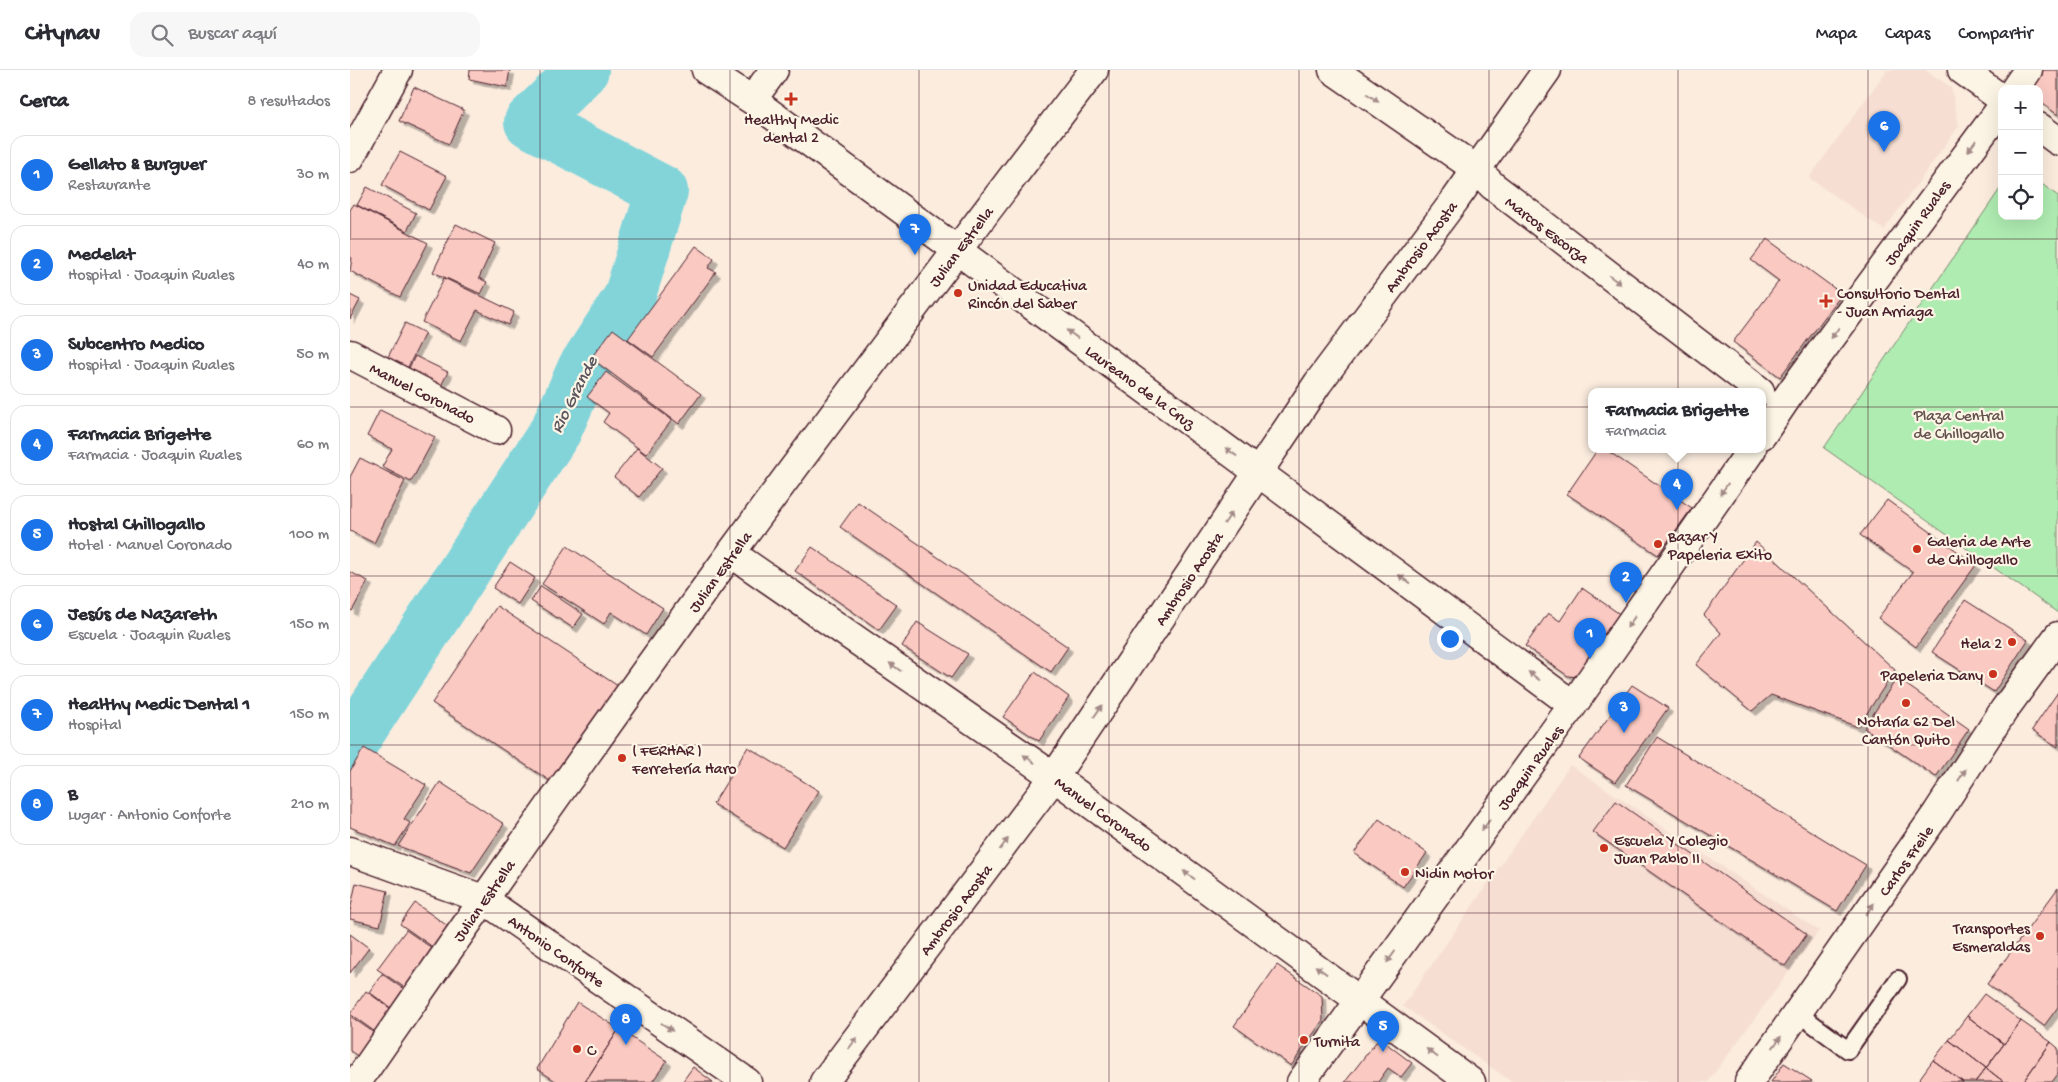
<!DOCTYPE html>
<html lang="es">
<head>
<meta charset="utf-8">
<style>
	:root { --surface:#fff; --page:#f7f7f7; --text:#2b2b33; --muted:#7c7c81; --line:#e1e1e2; --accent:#1a73e8 }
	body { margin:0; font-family:"Gochi Hand",sans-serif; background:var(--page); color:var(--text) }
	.controls { position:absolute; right:15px; top:15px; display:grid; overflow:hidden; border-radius:10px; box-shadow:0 5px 20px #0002 }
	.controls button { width:45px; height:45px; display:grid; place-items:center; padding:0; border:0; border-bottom:1px solid var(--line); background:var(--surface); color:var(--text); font:25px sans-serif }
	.you { position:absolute; left:1099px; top:568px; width:18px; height:18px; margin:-12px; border:4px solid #fff; border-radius:50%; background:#1a73e8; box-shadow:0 0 0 8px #1a73e833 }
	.badge { display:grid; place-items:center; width:32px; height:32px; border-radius:50%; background:var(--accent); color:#fff; font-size:16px; font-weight:700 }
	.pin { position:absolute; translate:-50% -41px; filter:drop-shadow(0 1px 2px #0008) }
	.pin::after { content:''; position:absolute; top:26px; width:18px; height:15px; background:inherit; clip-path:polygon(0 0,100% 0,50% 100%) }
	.popup { position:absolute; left:1238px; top:318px; width:178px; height:65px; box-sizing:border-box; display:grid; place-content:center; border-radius:10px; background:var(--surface); filter:drop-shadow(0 1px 4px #0005); font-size:16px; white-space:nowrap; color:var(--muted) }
	.popup b { font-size:19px; color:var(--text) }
	.popup::after { content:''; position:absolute; left:50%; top:100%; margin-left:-10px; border:10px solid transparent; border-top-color:var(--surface) }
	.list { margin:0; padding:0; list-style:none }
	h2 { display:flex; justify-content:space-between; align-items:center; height:65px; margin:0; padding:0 20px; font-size:21px }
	h2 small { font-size:16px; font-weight:400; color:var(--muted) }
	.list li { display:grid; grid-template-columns:32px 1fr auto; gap:15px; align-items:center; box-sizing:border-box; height:80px; margin:0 10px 10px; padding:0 10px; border:1px solid var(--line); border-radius:15px }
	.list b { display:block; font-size:19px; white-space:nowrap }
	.list p { margin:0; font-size:16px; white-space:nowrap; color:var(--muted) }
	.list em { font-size:16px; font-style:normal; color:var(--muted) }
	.icon { flex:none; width:28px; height:28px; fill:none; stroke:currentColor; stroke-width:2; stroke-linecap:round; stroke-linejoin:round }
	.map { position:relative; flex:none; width:1708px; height:1012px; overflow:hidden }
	header { display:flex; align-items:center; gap:30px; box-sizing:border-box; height:70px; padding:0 25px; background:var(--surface); border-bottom:1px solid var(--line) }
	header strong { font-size:24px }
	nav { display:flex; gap:28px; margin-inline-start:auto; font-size:18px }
	.search { width:350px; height:45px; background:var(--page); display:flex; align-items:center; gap:12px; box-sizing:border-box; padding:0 18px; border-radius:15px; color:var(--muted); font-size:19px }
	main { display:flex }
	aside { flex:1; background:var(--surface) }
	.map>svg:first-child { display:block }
	.built { fill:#f6ded3 }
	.green { fill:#afecb2; stroke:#7c866e }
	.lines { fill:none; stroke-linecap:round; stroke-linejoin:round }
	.river { stroke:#83d4d9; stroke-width:52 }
	.building { fill:#f9c9c2; stroke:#4a1f2b; filter:url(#shadow) }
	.service-casing { stroke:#4a1f2b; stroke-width:20 }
	.minor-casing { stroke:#4a1f2b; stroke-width:31 }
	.tertiary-casing { stroke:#4a1f2b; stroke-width:31 }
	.service { stroke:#fcf5e5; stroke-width:16 }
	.minor { stroke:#fcf5e5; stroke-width:28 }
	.tertiary { stroke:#fcf5e5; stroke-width:28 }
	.oneway { fill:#a38a88 }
	.grid { fill:none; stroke:#4a1f2b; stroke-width:1; stroke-opacity:0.55 }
	.poi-dot { fill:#c8321e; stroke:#fcf5e5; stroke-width:2 }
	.labels { text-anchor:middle; stroke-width:4.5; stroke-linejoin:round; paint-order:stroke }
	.poi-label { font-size:16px; fill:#4a1f2b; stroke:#fcf5e5; text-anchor:start }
	.street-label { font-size:16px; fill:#4a1f2b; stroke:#fcf5e5 }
	.park-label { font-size:16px; fill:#63524d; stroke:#fcf5e5 }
	.water-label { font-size:18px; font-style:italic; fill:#5b555f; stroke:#fcf5e5 }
</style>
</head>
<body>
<header>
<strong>Citynav</strong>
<div class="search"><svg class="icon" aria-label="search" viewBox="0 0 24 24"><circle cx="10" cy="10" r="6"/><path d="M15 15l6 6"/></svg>Buscar aquí</div>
<nav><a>Mapa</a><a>Capas</a><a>Compartir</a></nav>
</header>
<main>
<aside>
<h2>Cerca<small>8 resultados</small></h2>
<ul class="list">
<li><span class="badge">1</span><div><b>Gellato &amp; Burguer</b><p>Restaurante</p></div><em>30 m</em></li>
<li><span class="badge">2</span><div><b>Medelat</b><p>Hospital · Joaquin Ruales</p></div><em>40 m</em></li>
<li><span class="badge">3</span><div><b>Subcentro Medico</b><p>Hospital · Joaquin Ruales</p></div><em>50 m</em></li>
<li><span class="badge">4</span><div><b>Farmacia Brigette</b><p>Farmacia · Joaquin Ruales</p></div><em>60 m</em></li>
<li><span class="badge">5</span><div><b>Hostal Chillogallo</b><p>Hotel · Manuel Coronado</p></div><em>100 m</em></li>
<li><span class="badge">6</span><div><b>Jesús de Nazareth</b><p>Escuela · Joaquin Ruales</p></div><em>150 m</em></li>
<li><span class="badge">7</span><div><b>Healthy Medic Dental 1</b><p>Hospital</p></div><em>150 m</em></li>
<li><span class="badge">8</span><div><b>B</b><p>Lugar · Antonio Conforte</p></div><em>210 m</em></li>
</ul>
</aside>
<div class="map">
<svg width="1708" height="1012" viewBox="0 0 1708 1012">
	<defs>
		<filter id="shadow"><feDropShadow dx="4.5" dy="4.5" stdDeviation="0" flood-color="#0004"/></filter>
	</defs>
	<rect width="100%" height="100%" fill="#fbecde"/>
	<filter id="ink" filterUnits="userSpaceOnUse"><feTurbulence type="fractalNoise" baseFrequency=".02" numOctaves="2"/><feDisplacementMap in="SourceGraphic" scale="10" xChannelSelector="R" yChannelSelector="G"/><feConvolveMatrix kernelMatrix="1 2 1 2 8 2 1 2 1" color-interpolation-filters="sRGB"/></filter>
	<g filter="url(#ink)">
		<path class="built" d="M1537,0h38l26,17 8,39 -75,104 -75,-52z
			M1220,695l249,166 -111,151h-196l-109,-76z"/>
		<path class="green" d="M1689,112l19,14v417l-234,-165 178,-262v30h37z"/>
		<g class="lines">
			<path class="river" d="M0,676l206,-316 27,-61 46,-71 33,-107 -132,-69 53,-52"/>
		</g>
		<path class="building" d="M120,0h40l-3,17 -38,-8z
			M1690,0h18v45l-19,-14v-12h-13z
			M64,17l50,23 -15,34 -50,-23z
			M50,82l47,24 -18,34 -47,-25z
			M17,117l49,26 -9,18 -50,-26z
			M4,134l74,39 -28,54 -50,-26 2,-13 -2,-1v-47z
			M106,154l39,19 -16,35 8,4 -6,12 -48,-22z
			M1417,169l75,55 -62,83 -47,-35 46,-61 -28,-21z
			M346,176l18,13 -6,9 8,4 -63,85 -25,-18z
			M94,208l70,34 -6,13 -31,-15 -16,31 -39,-19z
			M0,225l10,5 -10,19z
			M55,253l20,10 -18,36 -20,-10z
			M263,259l88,65 -22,30 -88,-66z
			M65,286l33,16 -7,14 -33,-16z
			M256,302l66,48 -26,34 -43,-32 6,-9 -22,-16z
			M30,340l55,27 -24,45 -29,-15 10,-18 -25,-13z
			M287,378l25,20 -23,29 -25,-20z
			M1248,379h7l87,59 -34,47 -91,-61z
			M10,388l45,23 -31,62 -24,-12v-54z
			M1537,430l89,65 -60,82 -38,-29 35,-46 -53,-37z
			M508,432l210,145 -17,25 -211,-145z
			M1406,472l139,128 -37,57 -87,-32 -19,16 -56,-46 25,-32 -17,-18z
			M217,476l96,62 -17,27 -35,-23 -7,12 -62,-40z
			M462,477l85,58 -18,25 -84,-59z
			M160,492l25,16 -17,26 -25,-16z
			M0,502l18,9 -16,30 -2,-1z
			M191,516l42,28 -10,14 -42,-27z
			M1232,518l42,29 -46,60 -10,-1 -43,-30 23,-33 12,8z
			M1615,530l63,40 -34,52 -62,-40z
			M147,536l124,82 -65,97 -124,-82z
			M567,552l51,32 -17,24 -49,-32z
			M685,602l34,25 -30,44 -36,-24z
			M1547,608l72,51 -33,48 -72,-49z
			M1282,615l36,23 -53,74 -36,-24z
			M1708,622v55l-26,-17z
			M1307,667l209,128 -29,46 -211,-126z
			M398,677l71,44 -36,56 -70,-43z
			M14,678l62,37 -22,34 6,4 -15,23 -45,-19v-56z
			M90,712l64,42 -33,49 -73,-27z
			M1266,731l191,133 -22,32 -192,-134z
			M1029,749l48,34 -24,34 -49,-34z
			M6,813l32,8 -8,35 -30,-7v-8z
			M1708,818v119l-14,19 -57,-42z
			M65,833l37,26 -15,21 -37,-26z
			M56,860l30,21 -28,39 -31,-21z
			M0,864l19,14 -19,25z
			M927,895l45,31 1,24 -32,46 -57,-40z
			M32,904l26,18 -13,19 -26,-19z
			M16,921l28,20 -16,23 -28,-20z
			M1634,924l37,27 -17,23 -37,-28z
			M227,932l42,27 -34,53h-28l-20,-13z
			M0,946l26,18 -17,23 -9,-6z
			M1617,946l37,28 -18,24 -37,-28z
			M1671,951l30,21 -28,40h-19l-18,-14z
			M269,959l48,32 -15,21h-67z
			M1599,970l37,28 -11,14h-12l-30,-22z
			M1033,971l29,22 -11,14 -13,-9 -10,14h-33l31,-40z
			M1701,972l7,6v26l-6,8h-29z
			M1583,990l30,22h-46z
			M1434,993l28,18 -1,1h-40z
			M343,997l20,15h-31z
			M1636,998l18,14h-29z"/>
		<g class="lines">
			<g class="service-casing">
				<path id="service" d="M1448,943l50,37 50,-71"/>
			</g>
			<g class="minor-casing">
				<path id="minor" d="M356,0l46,30 205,150 616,455
					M983,0l143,99 17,17 267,205
					M1665,19l13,-19
					M402,30l22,-30
					M0,88l48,-88
					M0,284l146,76
					M1412,365l29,-43 211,-285
					M0,781l133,48 264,183
					M474,1012l230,-305 264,-394 137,-183 92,-130
					M951,1012l272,-377 179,-256"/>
			</g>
			<g class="tertiary-casing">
				<path id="tertiary" d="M1612,0l40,29
					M1689,57l19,14
					M381,483l323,224 417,305
					M7,1012c123,-178 247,-355 374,-529 119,-162 241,-323 363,-483
					M1399,1012l188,-269 67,-103 54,-74"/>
			</g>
			<use href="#service" class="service"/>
			<use href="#minor" class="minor"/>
			<use href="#tertiary" class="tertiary"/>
		</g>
		<defs><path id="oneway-solid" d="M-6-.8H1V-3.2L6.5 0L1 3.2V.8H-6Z" transform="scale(1.25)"/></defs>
		<g class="oneway">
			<use href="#oneway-solid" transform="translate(1023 28) rotate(35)"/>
			<use href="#oneway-solid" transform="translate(1622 76) rotate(126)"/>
			<use href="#oneway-solid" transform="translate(1265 210) rotate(37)"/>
			<use href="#oneway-solid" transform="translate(1485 263) rotate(126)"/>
			<use href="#oneway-solid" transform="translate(722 264) rotate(-144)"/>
			<use href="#oneway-solid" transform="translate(881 382) rotate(-144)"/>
			<use href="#oneway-solid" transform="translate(1374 419) rotate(125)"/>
			<use href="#oneway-solid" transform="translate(878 448) rotate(-56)"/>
			<use href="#oneway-solid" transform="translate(1054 509) rotate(-143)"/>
			<use href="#oneway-solid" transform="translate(1281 552) rotate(125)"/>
			<use href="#oneway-solid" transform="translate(545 597) rotate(-145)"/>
			<use href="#oneway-solid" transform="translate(1184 606) rotate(-143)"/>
			<use href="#oneway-solid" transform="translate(748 641) rotate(-56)"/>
			<use href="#oneway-solid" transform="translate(679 689) rotate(-145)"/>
			<use href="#oneway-solid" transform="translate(1612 705) rotate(-57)"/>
			<use href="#oneway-solid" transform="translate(1136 755) rotate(126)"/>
			<use href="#oneway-solid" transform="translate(654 774) rotate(-53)"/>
			<use href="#oneway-solid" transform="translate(839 805) rotate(-144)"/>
			<use href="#oneway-solid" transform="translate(1520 839) rotate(-55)"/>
			<use href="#oneway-solid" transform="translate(1041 887) rotate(126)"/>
			<use href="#oneway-solid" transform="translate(971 900) rotate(-144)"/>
			<use href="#oneway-solid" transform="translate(317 957) rotate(35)"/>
			<use href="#oneway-solid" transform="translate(1427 972) rotate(-54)"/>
			<use href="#oneway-solid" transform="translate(503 973) rotate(-53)"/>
			<use href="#oneway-solid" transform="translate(1082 983) rotate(-143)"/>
		</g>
	</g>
	<path class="grid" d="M190,0v1012M380,0v1012M569,0v1012M759,0v1012M949,0v1012M1139,0v1012M1328,0v1012M1518,0v1012M0,169h1708M0,337h1708M0,506h1708M0,675h1708M0,843h1708"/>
	<g class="poi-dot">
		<path d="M438.5 21.5h5v5h5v5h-5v5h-5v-5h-5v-5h5z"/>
		<circle cx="608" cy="223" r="5"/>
		<path d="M1473.5 223.5h5v5h5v5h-5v5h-5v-5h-5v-5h5z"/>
		<circle cx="1308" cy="474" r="5"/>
		<circle cx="1567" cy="479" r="5"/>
		<circle cx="1662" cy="572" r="5"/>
		<circle cx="1643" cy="604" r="5"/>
		<circle cx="1556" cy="633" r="5"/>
		<circle cx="272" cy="688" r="5"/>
		<circle cx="1254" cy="778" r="5"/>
		<circle cx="1055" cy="802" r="5"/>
		<circle cx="1690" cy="866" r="5"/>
		<circle cx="954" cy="970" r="5"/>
		<circle cx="227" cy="979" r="5"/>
	</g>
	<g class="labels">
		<g class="poi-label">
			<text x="441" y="54" text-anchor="middle">Healthy Medic<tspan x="441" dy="18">dental 2</tspan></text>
			<text x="618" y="220">Unidad Educativa<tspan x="618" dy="18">Rincón del Saber</tspan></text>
			<text x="1487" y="228">Consultorio Dental<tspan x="1487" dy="18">- Juan Arriaga</tspan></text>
			<text x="1318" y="471">Bazar Y<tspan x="1318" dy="18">Papeleria Exito</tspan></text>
			<text x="1577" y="476">Galeria de Arte<tspan x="1577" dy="18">de Chillogallo</tspan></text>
			<text x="1652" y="578" text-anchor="end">Hela 2</text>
			<text x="1633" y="610" text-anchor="end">Papeleria Dany</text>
			<text x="1556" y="656" text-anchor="middle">Notaría 62 Del<tspan x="1556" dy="18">Cantón Quito</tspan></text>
			<text x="282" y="685">( FERHAR )<tspan x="282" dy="18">Ferretería Haro</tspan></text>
			<text x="1264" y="775">Escuela Y Colegio<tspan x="1264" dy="18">Juan Pablo II</tspan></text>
			<text x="1065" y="808">Nidin Motor</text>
			<text x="1680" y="863" text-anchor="end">Transportes<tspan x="1680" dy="18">Esmeraldas</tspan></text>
			<text x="964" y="976">Turnita</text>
			<text x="237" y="985">C</text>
		</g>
		<g class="street-label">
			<text transform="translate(1566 152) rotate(-54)" y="6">Joaquin Ruales</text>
			<text transform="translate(1198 159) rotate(37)" y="6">Marcos Escorza</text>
			<text transform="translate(610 176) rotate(-53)" y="6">Julian Estrella</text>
			<text transform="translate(1070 176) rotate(-53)" y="6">Ambrosio Acosta</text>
			<text transform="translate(791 316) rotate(36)" y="6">Laureano de la Cruz</text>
			<text transform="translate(73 322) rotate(27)" y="6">Manuel Coronado</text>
			<text transform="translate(369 501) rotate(-54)" y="6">Julian Estrella</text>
			<text transform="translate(838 508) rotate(-56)" y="6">Ambrosio Acosta</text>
			<text transform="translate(1179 697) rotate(-54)" y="6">Joaquin Ruales</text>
			<text transform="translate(754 743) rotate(36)" y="6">Manuel Coronado</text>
			<text transform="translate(1555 790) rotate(-55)" y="6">Carlos Freile</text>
			<text transform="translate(133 830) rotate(-55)" y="6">Julian Estrella</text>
			<text transform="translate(605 839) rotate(-53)" y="6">Ambrosio Acosta</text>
			<text transform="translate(207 880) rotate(35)" y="6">Antonio Conforte</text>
		</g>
		<g class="park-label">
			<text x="1609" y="350">Plaza Central<tspan x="1609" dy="18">de Chillogallo</tspan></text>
		</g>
		<g class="water-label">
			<text transform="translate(223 324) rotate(-63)" y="6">Rio Grande</text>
		</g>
	</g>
</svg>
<div class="controls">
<button>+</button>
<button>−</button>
<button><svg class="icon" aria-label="locate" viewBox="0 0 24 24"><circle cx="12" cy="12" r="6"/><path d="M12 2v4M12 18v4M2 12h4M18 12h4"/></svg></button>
</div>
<div class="you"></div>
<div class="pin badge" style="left:1240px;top:589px">1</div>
<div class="pin badge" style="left:1276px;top:533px">2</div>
<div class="pin badge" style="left:1274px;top:663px">3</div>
<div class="pin badge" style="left:1327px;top:440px">4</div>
<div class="popup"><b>Farmacia Brigette</b>Farmacia</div>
<div class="pin badge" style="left:1033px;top:982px">5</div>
<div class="pin badge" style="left:1534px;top:82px">6</div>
<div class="pin badge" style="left:565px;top:185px">7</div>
<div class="pin badge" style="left:276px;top:975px">8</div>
</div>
</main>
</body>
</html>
